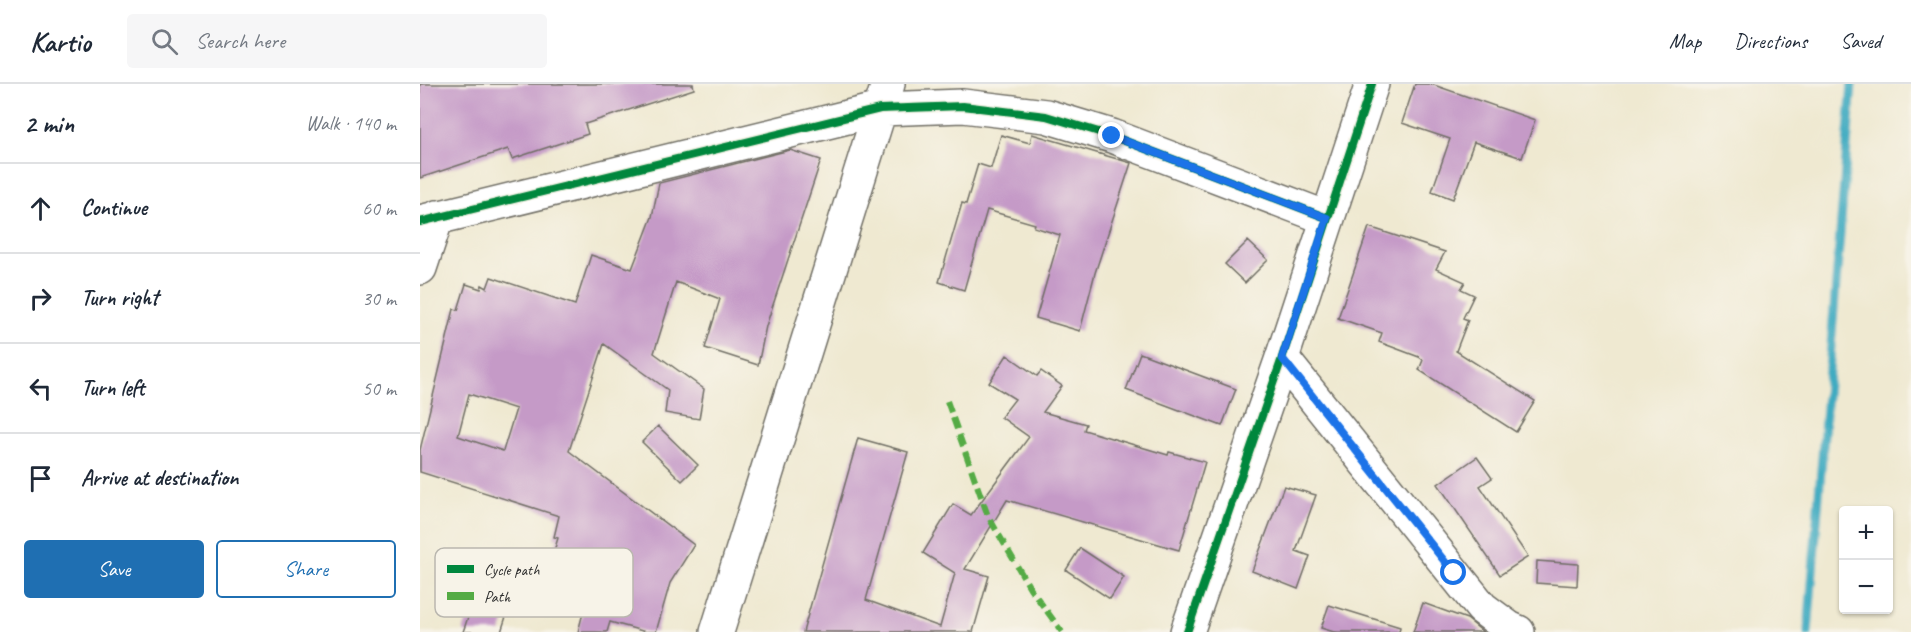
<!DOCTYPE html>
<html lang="en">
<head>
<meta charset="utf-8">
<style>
	:root { --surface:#fff; --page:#f6f6f7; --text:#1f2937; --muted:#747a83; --line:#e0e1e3; --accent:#1f6fb2 }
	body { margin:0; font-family:Caveat,sans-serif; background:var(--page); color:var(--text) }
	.controls { position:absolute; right:18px; bottom:18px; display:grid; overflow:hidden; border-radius:6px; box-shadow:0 2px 4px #0004 }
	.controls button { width:54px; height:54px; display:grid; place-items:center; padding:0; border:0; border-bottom:2px solid var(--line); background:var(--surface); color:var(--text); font:30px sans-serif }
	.stop { position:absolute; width:18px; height:18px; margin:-14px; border:4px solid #1a73e8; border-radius:50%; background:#fff }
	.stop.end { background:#1a73e8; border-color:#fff; box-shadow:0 2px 6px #0008 }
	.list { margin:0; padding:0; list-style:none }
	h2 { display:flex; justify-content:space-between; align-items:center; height:78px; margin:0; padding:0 24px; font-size:26px }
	h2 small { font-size:20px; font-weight:400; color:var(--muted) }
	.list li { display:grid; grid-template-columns:39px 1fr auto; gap:18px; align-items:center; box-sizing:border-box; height:90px; padding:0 24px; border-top:2px solid var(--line) }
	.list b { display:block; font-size:22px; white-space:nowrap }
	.list em { font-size:20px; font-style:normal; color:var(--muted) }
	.actions { display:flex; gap:12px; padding:18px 24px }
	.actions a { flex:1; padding:14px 0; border:2px solid var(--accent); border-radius:6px; text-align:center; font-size:21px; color:var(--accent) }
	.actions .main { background:var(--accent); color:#fff }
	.icon { flex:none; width:33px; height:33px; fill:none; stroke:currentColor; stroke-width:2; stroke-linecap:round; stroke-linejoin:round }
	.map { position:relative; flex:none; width:1491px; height:548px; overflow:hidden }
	header { display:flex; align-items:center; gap:36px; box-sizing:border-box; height:84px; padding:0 30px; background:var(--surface); border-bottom:2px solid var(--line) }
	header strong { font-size:28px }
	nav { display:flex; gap:33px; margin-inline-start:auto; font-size:21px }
	.search { width:420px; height:54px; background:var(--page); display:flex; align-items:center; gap:15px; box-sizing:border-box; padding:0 21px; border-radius:6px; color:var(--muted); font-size:22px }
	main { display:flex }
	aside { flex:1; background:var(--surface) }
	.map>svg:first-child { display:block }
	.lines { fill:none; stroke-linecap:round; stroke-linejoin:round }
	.stream { stroke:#41abc1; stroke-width:9 }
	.building { fill:#c59ac7; fill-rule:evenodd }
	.minor-casing { stroke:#706e65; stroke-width:36 }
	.minor { stroke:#fff; stroke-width:33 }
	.quiet { stroke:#54ab44; stroke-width:6; stroke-dasharray:12 6; stroke-linecap:butt }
	.cycleway-casing { stroke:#f7f3e8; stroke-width:11 }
	.cycleway { stroke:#00873e; stroke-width:8 }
	.route { stroke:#1a73e8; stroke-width:8 }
	.key { fill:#f7f3e8; stroke:#bab7af; stroke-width:1.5 }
	.key-label { font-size:16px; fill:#2b2b2b }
</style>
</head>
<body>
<header>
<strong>Kartio</strong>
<div class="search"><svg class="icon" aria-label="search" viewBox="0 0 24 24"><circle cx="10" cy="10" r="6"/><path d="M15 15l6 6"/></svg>Search here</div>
<nav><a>Map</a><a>Directions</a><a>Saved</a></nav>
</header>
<main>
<aside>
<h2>2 min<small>Walk · 140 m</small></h2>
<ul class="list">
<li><svg class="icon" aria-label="ahead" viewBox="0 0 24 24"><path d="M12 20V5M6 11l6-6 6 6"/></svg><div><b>Continue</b></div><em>60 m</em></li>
<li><svg class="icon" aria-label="right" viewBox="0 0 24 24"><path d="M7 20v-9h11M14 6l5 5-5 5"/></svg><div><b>Turn right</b></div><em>30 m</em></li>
<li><svg class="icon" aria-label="left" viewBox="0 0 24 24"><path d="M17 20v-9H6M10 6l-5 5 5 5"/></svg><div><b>Turn left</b></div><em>50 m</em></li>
<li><svg class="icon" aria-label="arrive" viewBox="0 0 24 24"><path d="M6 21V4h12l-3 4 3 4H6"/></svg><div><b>Arrive at destination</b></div></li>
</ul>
<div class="actions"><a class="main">Save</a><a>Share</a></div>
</aside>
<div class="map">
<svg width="1491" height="548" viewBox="0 0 1491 548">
	<rect width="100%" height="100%" fill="#f7f3e8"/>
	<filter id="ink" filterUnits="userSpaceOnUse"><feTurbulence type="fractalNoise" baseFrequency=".0167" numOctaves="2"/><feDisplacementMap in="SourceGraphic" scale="12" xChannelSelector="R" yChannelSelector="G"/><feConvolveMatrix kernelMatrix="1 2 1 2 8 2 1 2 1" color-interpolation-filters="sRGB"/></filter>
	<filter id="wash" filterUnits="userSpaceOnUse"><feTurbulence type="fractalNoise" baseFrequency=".008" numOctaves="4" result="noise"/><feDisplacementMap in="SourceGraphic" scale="24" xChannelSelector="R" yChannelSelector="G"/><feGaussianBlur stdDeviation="1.35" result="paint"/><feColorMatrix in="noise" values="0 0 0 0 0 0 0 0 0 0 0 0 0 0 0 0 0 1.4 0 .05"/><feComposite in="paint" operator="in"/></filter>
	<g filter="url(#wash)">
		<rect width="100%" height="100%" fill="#efe9d1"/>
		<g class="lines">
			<path class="stream" d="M1388,548l44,-548"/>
		</g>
		<g id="blocks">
			<path class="building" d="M0,0h273l1,5 -109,35 3,10 -76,25 -4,-10 -88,29z
				M995,0h16l104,36 -13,38 -48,-16 -21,57 -21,-8 18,-52 -48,-16z
				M612,50l99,29 -36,110 -15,58 -44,-13 24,-83 -26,-8 1,-3 -48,-14 -23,80 -25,-8 23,-79 4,1 12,-40 13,4 10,-33 29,8z
				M370,66l31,10 -55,166 -8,39 -53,-17 15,-49 -44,-17 -22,71 50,36 -5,30 -34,-6 3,-23 -64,-46 -35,107 125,94 -24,38 -14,49h-10l-36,-10 -3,10h-29l5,-19 -15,-5 11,-38 -28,-9 7,-23 -4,-1 5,-21 -139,-44v-22l34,-141 4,1 8,-26 15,5 1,-4 5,3 4,-11 84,28 16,-50 41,14 20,-52 7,-34zM49,310l47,15 -13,42 -45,-15z
				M949,143l76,25 -9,17 29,13 -4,7 13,6 -11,23 5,2 -12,31 79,50 -19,31 -97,-62 4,-10 -4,-3 -40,-15 3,-9 -44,-15z
				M828,157l20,19 -23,23 -20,-19z
				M720,269l96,36 -14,37 -96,-36z
				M587,271l30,21 4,-5 21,15 -19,26 43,12 -2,6 84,25 1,-3 36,10 -26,88 -172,-50 -42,69 24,7 -16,56h-170l55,-194 50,14 -42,148 74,27 15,-54 -32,-20 30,-49 18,11 58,-78 -28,-20 14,-18 -26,-16z
				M238,342l40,39 -16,16 -40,-39z
				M1057,373l15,21 -12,8 48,71 -28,18 -62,-91z
				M864,402l32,9 -20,56 14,5 -12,33 -46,-18z
				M660,464l44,29 -14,22 -44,-29z
				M1117,477l41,3 -1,22 -41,-3z
				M60,497l34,11 -13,40h-38z
				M1003,519l44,16 16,13h-70z
				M909,521l71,22 -1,5h-65l-13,-4z"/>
		</g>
	</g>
	<g filter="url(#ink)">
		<use href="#blocks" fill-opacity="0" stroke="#706e65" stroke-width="1.5"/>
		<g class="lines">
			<g class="minor-casing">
				<path id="minor" d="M0,138l460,-113 83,-3 83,10 66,20 215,82
					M0,184l17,-51
					M862,274l200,250 27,20 9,4
					M297,548l171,-548
					M767,548l95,-274 90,-274"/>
			</g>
			<use href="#minor" class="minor"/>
			<path class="quiet" d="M527,317l41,115 42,72 32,44"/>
			<g class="cycleway-casing">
				<path id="cycleway" d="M0,138l460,-113 83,-3 83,10 66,20 215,82
					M767,548l95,-274 90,-274"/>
			</g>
			<use href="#cycleway" class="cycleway"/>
		</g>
	</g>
	<g class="lines" filter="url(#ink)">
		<path class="route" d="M692,52l215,82 -45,140 172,215"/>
	</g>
	<rect x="15" y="464" width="198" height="69" rx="9" class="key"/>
	<rect x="27" y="481" width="27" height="8" fill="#00873e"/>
	<rect x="27" y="508" width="27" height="8" fill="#54ab44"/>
	<g class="key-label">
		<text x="64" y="491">Cycle path</text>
		<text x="64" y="518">Path</text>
	</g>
</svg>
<div class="controls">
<button>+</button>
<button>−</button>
</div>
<div class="stop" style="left:1034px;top:489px"></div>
<div class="stop end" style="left:692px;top:52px"></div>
</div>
</main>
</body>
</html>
